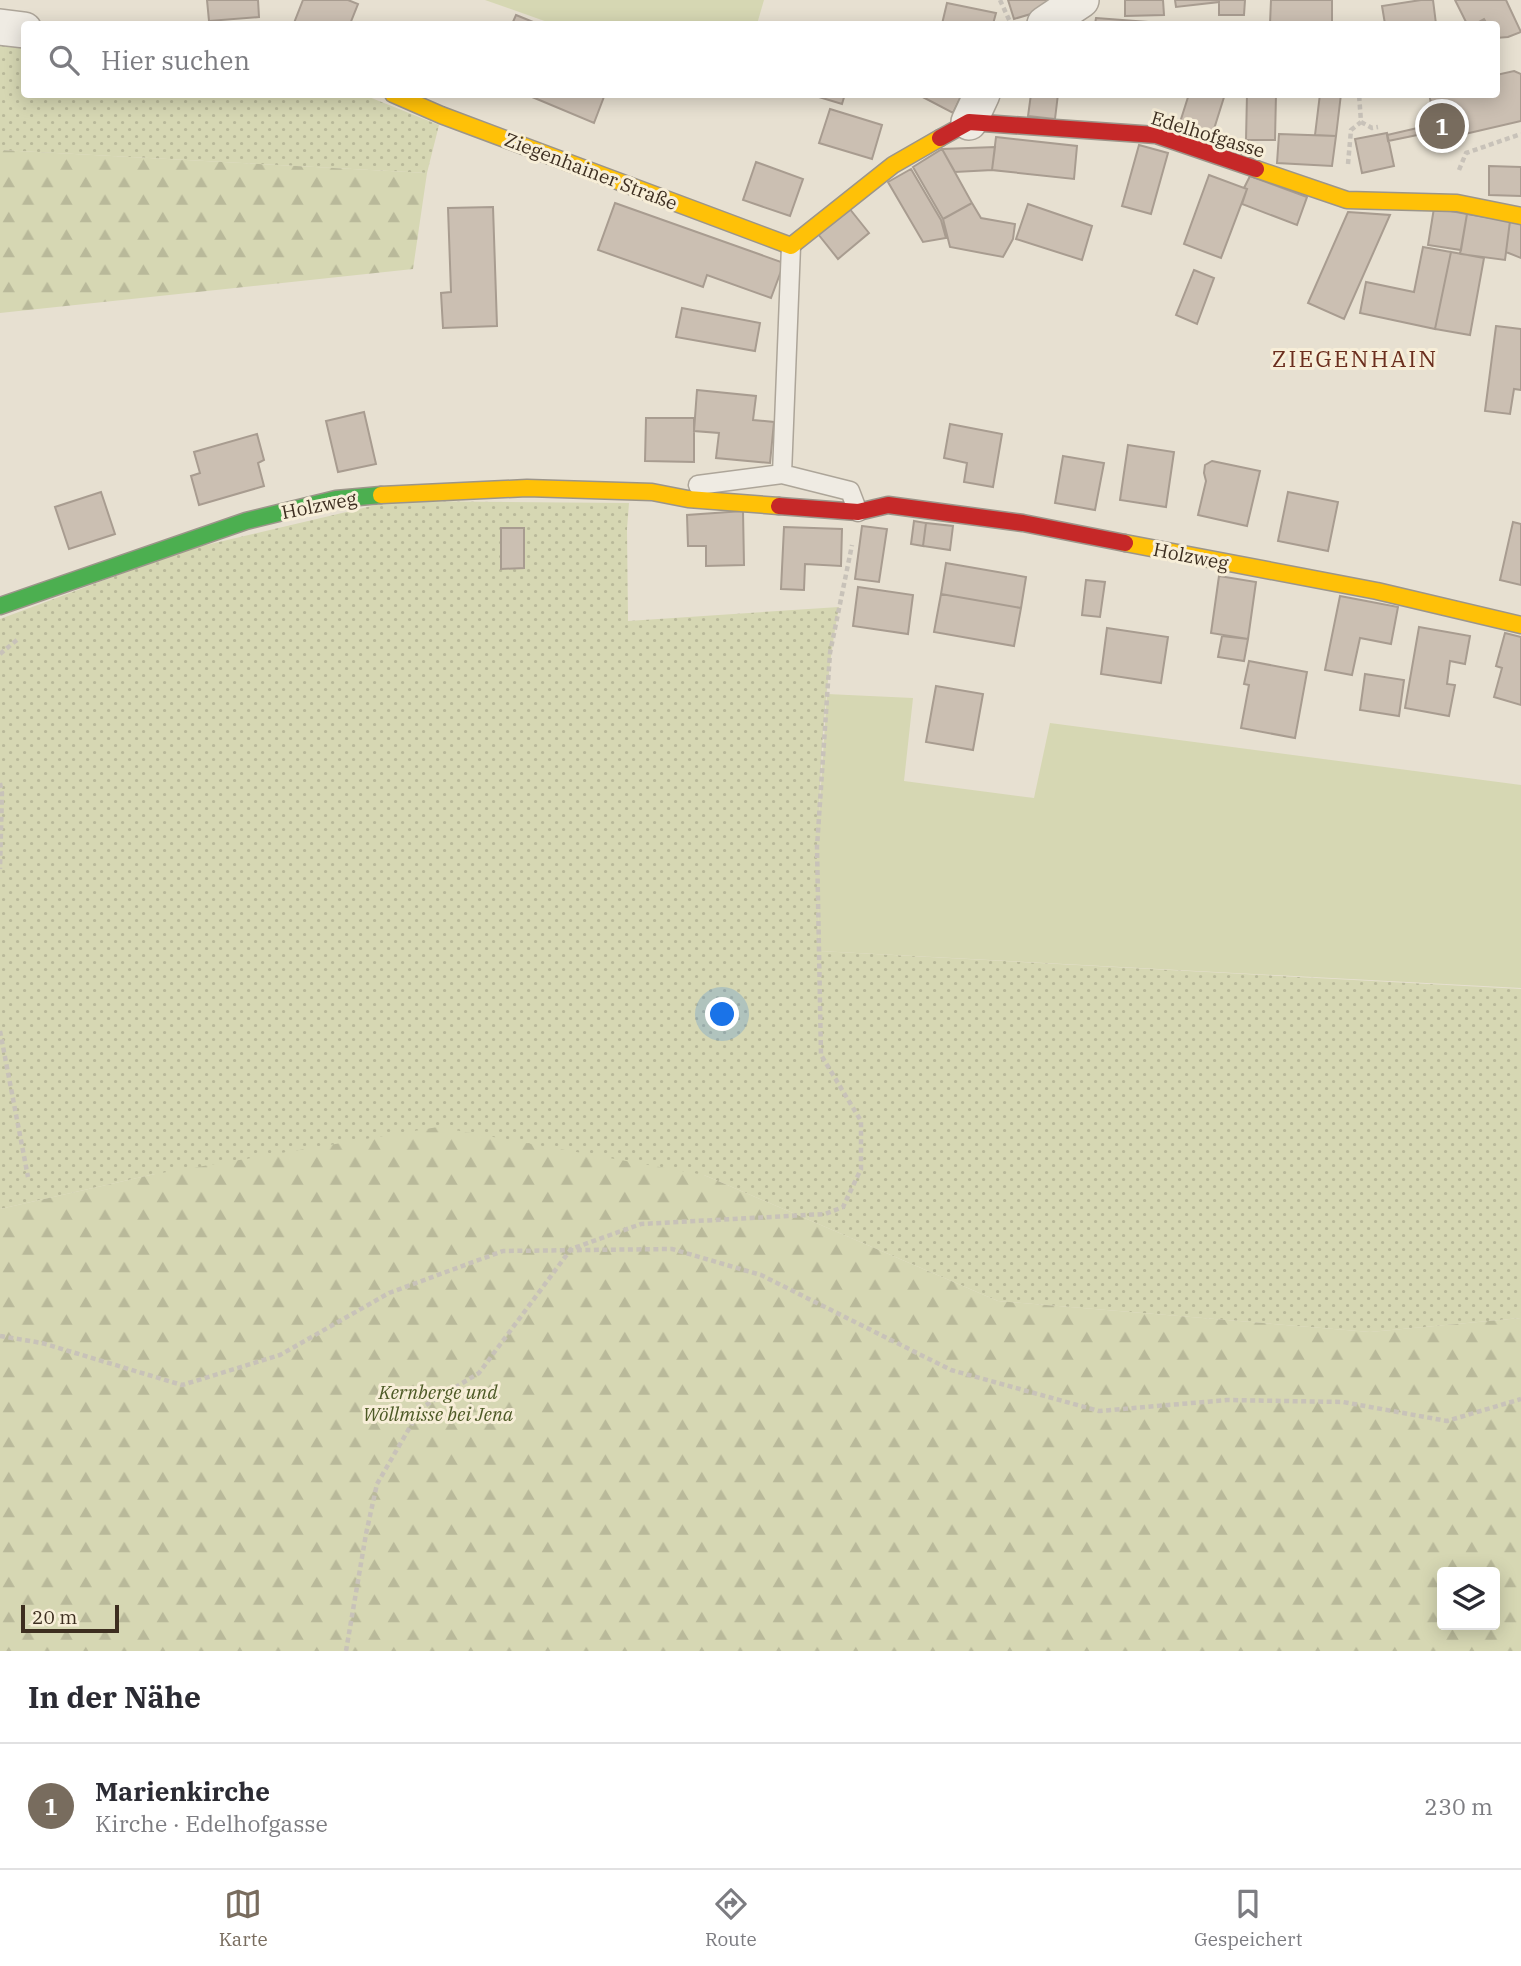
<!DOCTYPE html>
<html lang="de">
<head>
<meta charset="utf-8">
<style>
	:root { --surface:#fff; --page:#f7f7f7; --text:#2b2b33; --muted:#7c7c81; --line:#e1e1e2; --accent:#786c5e }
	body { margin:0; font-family:"IBM Plex Serif",serif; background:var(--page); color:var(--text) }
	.controls { position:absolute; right:21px; bottom:21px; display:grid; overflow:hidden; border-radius:7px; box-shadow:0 4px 18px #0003 }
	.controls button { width:63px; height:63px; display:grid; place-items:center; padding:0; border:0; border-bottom:2px solid var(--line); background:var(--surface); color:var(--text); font:35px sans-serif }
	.scale { position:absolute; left:21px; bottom:18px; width:98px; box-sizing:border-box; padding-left:7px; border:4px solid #3d2e20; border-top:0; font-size:19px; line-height:24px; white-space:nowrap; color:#3d2e20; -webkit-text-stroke:5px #f7eed8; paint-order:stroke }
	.you { position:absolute; left:723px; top:1015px; width:24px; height:24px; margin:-18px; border:5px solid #fff; border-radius:50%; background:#1a73e8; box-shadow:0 0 0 10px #1a73e833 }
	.badge { display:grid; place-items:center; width:46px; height:46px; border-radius:50%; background:var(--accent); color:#fff; font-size:23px; font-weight:700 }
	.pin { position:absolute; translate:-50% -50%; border:4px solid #fff; box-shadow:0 2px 7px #0006 }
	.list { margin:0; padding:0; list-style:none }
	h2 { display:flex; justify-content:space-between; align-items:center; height:91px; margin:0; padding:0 28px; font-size:30px }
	h2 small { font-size:23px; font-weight:400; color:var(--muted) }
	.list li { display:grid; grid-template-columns:46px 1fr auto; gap:21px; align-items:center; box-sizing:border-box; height:126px; padding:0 28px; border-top:2px solid var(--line) }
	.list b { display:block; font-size:26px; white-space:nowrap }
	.list p { margin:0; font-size:23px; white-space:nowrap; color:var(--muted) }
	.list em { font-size:23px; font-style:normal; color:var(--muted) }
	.icon { flex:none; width:38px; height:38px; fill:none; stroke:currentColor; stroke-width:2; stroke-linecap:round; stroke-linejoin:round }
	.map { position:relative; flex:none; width:1521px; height:1651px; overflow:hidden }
	.search { position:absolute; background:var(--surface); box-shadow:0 4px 18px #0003; left:21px; right:21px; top:21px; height:77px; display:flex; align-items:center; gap:18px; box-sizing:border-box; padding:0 24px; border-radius:7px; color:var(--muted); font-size:26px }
	.sheet { height:217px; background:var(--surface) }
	nav { display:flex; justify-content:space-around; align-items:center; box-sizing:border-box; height:98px; border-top:2px solid var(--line); background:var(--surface); font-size:19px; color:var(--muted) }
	nav a { display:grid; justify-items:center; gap:4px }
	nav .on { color:var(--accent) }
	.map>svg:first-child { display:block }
	.grass { fill:url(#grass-dots) }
	.forest { fill:url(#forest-firs); fill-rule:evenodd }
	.garden { fill:#d6d7b3 }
	.building { fill:#cbbfb2; stroke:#a89c90; stroke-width:2 }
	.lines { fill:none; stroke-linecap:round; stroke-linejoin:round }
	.lane-casing { stroke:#ada599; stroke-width:21 }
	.street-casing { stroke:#ada599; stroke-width:38 }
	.fast-casing { stroke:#9c958a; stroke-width:19 }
	.slow-casing { stroke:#9c958a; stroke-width:19 }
	.jam-casing { stroke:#9c958a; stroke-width:19 }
	.path { stroke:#c8c2b9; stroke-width:4.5; stroke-dasharray:5 3.5; stroke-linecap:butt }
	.lane { stroke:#efebe3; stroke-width:18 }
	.street { stroke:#efebe3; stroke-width:35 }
	.fast { stroke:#4caf50; stroke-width:16 }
	.slow { stroke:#ffc107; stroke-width:16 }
	.jam { stroke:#c62828; stroke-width:16 }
	.labels { text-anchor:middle; stroke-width:6; stroke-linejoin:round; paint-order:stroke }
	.street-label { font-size:19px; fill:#3d2e20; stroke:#f7eed8 }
	.park-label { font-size:19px; font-style:italic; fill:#4d5a26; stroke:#f7eed8 }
	.quarter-label { font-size:23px; letter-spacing:2px; fill:#6b2e1e; stroke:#f7eed8 }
</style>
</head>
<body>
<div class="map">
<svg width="1521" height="1651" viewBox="0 0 1521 1651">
	<defs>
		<pattern id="grass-dots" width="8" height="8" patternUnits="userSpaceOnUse" patternTransform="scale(1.75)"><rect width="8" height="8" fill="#d6d7b3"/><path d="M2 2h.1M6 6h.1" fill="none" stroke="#b9b99a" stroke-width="1.8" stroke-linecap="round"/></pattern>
		<pattern id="forest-firs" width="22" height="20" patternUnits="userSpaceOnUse" patternTransform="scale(1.75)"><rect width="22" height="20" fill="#d6d7b3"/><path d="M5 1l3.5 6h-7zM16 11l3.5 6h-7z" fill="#b9b99a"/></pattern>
	</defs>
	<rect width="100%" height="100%" fill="#e7e0d1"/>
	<path class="grass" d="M0,35l24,4v55l340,1 75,30 -12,48 -427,-23z
		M393,501l236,2 -2,26 1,92 211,-14c-21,111 -22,231 -20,344l702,38v329l-151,14 -372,-31 -294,-126 -549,-1 -155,35v-590l185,-69z"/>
	<path class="forest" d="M0,150l427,23 -14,96 -413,44z
		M438,1127l266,48 294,126 372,31 151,-14v333h-1521v-442l155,-35zM1442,1572h53v53h-53z"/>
	<path class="garden" d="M485,0h279l-7,24h-204z
		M827,694l86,4 -9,83 130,17 16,-75 471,62v203l-702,-37 -2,-104z"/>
	<path class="building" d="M207,0h51l1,17 -50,4z
		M303,0h45l10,4 -8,20h-51l-5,-1z
		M1008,0h40l3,8 -37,11z
		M1125,0h38l1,15 -39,1z
		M1175,0h44v2l-43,5z
		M1219,0h26l-1,15h-25z
		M1271,0h61v24h-62z
		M1421,0h12l3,24h-51l-3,-18z
		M1455,0h51l15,32 -13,5 -12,1v-14h-9l-3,-5 -9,5h-8z
		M947,3l49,10 -3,11h-51z
		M516,15l22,9h-26z
		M1096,18l79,6h-80z
		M1514,71l7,3v47l-82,19 -10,-46h67v-19z
		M525,94h80l-11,29z
		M809,94h36l-3,10z
		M917,94h45l-9,19z
		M1031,94h27l-3,25 -27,-3z
		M1189,94h36l-17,54 -33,-10z
		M1247,94h29l-1,46h-29z
		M1320,94h21l-5,42 -21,-1z
		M830,109l52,16 -10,34 -53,-16z
		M1435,124l2,7 -49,10 -1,-6z
		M1387,133l7,33 -32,7 -7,-34z
		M1279,134l57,2 -4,30 -55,-3z
		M996,137l81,9 -3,33 -82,-9z
		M1139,145l29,8 -17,61 -29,-8z
		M995,147l-3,23 -37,2 -13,-23z
		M942,149l30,54 -29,16 -30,-52z
		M756,162l47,17 -13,37 -47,-16z
		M1489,166l32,1v29l-32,-1z
		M911,169l30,51 5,18 -23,4 -35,-60z
		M1209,175l38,14 -26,69 -37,-14z
		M1250,176l57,21 -10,28 -55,-21 5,-15 -3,-1z
		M615,203l169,60 -13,35 -64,-23 -4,12 -105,-37z
		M972,203l9,15 34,6 -2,15 -10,18 -53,-10 -7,-28z
		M1028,204l64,22 -10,34 -66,-21z
		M493,207l4,119 -54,2 -2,-35 10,-1 -3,-84z
		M849,208l20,25 -31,26 -20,-25z
		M1434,208l33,6 -6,36 -33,-5z
		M1348,212l42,3 -46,104 -36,-16z
		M1467,214l43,7 -5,39 -45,-6z
		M1510,221l11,3v34l-15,-6z
		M1423,247l28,5 -16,77 -75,-16 6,-31 48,10z
		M1451,252l33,6 -14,77 -35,-6z
		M1194,270l20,8 -17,46 -21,-9z
		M682,308l78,15 -5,28 -79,-14z
		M1496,326l25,3v61l-7,-1 -4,25 -25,-3z
		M697,390l59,6 -3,24 21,2 -4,41 -54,-5 3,-25 -25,-2z
		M364,412l12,52 -38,8 -12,-51z
		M646,418h48v44l-49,-1z
		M950,424l52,10 -9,53 -29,-5 3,-19 -23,-5z
		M257,434l7,26 -6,3 6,23 -65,19 -8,-29 9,-3 -6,-21z
		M1128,445l46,7 -8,55 -46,-7z
		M1063,456l41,7 -9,47 -40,-7z
		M1212,461l48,10 -13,55 -49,-11 8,-34 -2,-8 1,-8z
		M101,492l14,42 -46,15 -14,-42z
		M1288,492l50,10 -10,49 -50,-10z
		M743,511l1,54 -38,1v-20h-18l-1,-31z
		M914,521l12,2 -3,23 -12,-2z
		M1513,522l8,2v61l-21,-5z
		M926,523l27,3 -3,24 -27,-4z
		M862,526l25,3 -8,53 -24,-3z
		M784,527l58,2 -1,37 -36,-2 -1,26 -23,-1z
		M501,528h23v40l-23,1z
		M946,563l80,14 -5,31 -80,-14z
		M1219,576l37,6 -8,57 -37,-6z
		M1086,580l19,2 -5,35 -18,-2z
		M858,587l55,8 -5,39 -55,-8z
		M941,594l80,14 -7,38 -80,-14z
		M1340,596l58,11 -7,37 -31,-6 -8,37 -27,-5z
		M1419,627l51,9 -5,28 -15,-3 -3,23 8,1 -6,31 -44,-8z
		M1107,628l61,9 -7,46 -60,-9z
		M1505,633l16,4v68l-27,-8 8,-29 -6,-2z
		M1222,636l26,3 -4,22 -26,-4z
		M1249,661l58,11 -12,66 -54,-10 8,-43 -5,-1z
		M1365,674l39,6 -5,36 -39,-6z
		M936,686l47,8 -10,56 -47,-8z"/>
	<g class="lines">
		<g class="lane-casing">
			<path id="lane" d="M782,474l9,-228
				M698,485l84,-11 68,17 8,21"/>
		</g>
		<g class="street-casing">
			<path id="street" d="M1045,24l36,-24
				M0,27l24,3
				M969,122l13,-28"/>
		</g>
		<g class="fast-casing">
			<path id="fast" d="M0,606l246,-85 90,-22 45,-4"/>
		</g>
		<g class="slow-casing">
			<path id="slow" d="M393,94l48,21 350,131 102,-81 47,-27
				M1256,169l91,31 110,3 64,13
				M381,495l146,-7 125,4 36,7 91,7
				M1125,543l252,48 144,34"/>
		</g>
		<g class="jam-casing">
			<path id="jam" d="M940,138l29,-16 187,13 100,34
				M779,506l79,6 30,-7 135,18 102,20"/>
		</g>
		<path class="path" d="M1000,0l11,24
			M1361,122l11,6 6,-1
			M1348,164l3,-34 10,-8 -2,-28
			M1459,170l7,-17 55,-19
			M0,654l18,-15
			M0,783l2,10 -2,76
			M0,1031l28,146
			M0,1336l42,7 140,42 98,-30 109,-62 114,-42 169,-2 89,26 190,95 148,41 128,-11 116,2 104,19 74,-22
			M346,1651l20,-117 11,-50 44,-76 58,-35 92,-124 70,-25 184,-10 18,-7 18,-38v-48l-40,-66 -4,-208 13,-194 22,-108"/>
		<use href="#lane" class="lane"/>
		<use href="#street" class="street"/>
		<use href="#fast" class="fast"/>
		<use href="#slow" class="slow"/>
		<use href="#jam" class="jam"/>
	</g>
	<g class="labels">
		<g class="street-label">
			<text transform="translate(1208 134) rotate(17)" y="7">Edelhofgasse</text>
			<text transform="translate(591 171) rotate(21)" y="7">Ziegenhainer Straße</text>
			<text transform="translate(319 505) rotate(-11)" y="7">Holzweg</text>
			<text transform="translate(1191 556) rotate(11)" y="7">Holzweg</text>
		</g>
		<g class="park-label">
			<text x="438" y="1399">Kernberge und<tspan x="438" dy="22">Wöllmisse bei Jena</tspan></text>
		</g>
		<g class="quarter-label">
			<text x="1355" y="367">ZIEGENHAIN</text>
		</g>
	</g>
</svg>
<div class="controls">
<button><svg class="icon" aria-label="layers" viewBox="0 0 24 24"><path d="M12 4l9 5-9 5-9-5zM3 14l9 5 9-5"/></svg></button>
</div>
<div class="scale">20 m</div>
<div class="you"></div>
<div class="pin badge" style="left:1442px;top:126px">1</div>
<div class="search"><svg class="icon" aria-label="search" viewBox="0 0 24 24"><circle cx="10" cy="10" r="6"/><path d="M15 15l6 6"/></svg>Hier suchen</div>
</div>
<section class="sheet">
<h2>In der Nähe<small></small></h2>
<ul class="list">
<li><span class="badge">1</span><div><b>Marienkirche</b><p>Kirche · Edelhofgasse</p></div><em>230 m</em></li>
</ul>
</section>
<nav>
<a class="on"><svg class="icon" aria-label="map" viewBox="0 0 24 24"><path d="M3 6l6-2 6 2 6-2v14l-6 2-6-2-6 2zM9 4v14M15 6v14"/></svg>Karte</a>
<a><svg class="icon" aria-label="directions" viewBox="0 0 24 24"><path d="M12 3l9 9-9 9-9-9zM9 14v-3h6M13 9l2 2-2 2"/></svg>Route</a>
<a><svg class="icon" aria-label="saved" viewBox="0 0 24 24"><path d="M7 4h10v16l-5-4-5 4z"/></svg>Gespeichert</a>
</nav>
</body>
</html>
